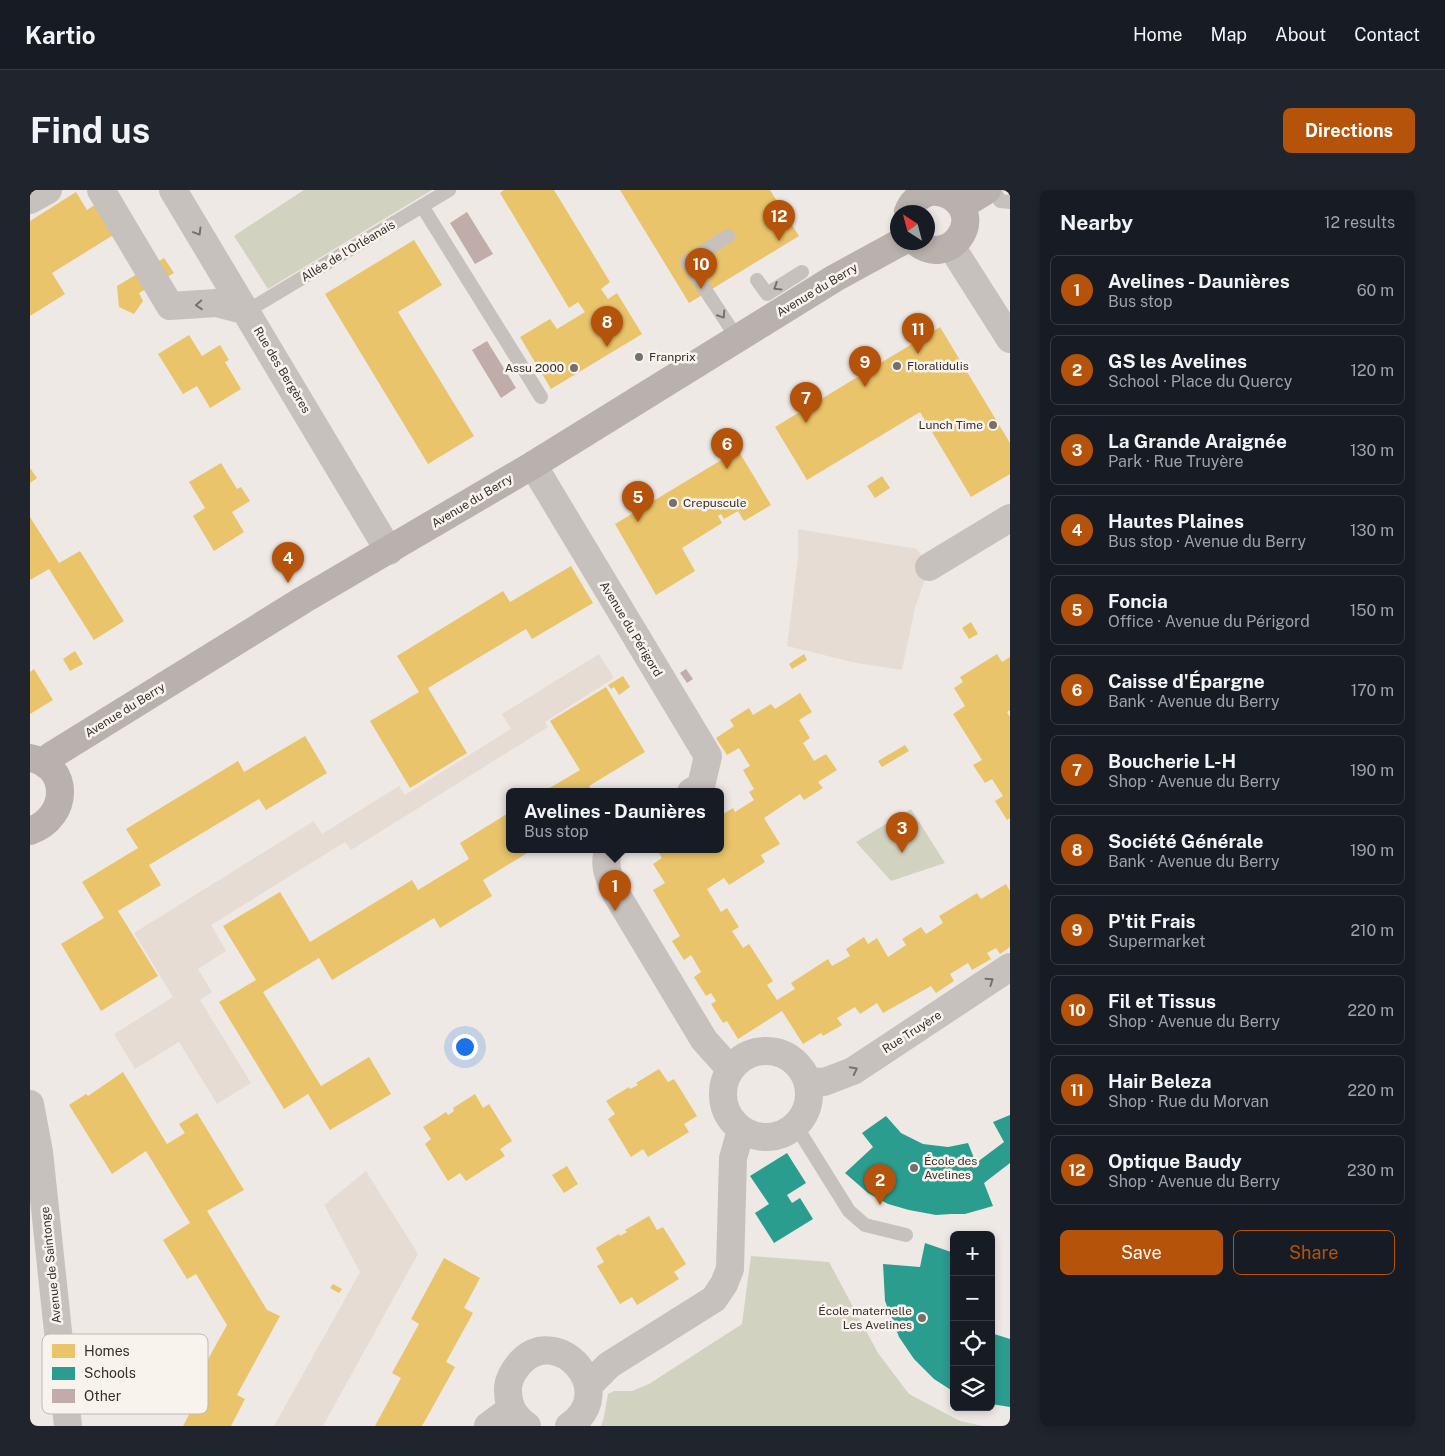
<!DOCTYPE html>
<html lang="en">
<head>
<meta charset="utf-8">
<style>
	:root { --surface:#171b24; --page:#20242c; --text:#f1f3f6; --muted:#9ea1a6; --line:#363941; --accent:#b45309 }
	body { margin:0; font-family:"Public Sans",sans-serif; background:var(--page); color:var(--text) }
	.controls { position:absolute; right:15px; bottom:15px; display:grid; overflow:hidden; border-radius:8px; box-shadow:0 2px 8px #0003 }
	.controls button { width:45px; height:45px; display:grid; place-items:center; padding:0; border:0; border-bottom:1px solid var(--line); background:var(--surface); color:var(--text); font:25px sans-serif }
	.compass { position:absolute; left:860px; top:15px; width:45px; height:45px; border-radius:50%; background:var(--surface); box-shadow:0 2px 8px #0003; rotate:324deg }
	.you { position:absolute; left:434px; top:856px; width:18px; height:18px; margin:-12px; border:4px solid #fff; border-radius:50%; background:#1a73e8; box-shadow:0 0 0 8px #1a73e833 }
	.badge { display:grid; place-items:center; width:32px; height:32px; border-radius:50%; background:var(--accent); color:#fff; font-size:16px; font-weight:700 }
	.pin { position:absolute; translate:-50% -41px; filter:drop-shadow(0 1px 2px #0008) }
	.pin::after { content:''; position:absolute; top:26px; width:18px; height:15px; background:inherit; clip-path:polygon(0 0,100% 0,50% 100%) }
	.popup { position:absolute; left:476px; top:598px; width:218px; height:65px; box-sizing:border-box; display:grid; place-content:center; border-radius:8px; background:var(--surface); filter:drop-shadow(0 1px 4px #0005); font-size:16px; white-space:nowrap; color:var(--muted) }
	.popup b { font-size:19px; color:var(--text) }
	.popup::after { content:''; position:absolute; left:50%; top:100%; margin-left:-10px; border:10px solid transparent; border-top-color:var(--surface) }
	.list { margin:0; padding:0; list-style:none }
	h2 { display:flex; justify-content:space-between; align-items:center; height:65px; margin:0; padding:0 20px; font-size:21px }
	h2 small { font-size:16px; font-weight:400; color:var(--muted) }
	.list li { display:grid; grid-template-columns:32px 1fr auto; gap:15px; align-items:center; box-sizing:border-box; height:70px; margin:0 10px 10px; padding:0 10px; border:1px solid var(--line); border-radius:8px }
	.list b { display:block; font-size:19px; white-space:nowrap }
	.list p { margin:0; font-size:16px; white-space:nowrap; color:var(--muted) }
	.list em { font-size:16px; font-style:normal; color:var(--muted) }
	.actions { display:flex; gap:10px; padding:15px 20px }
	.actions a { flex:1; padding:11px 0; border:1px solid var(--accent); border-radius:8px; text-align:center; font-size:18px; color:var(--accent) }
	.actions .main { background:var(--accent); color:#fff }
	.icon { flex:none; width:28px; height:28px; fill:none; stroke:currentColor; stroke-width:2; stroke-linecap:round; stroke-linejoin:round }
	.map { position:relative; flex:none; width:980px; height:1236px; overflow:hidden; border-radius:8px }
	header { display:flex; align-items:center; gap:30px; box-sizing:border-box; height:70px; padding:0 25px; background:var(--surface); border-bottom:1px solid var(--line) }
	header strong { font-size:24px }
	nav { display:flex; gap:28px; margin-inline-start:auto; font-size:18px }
	.intro { display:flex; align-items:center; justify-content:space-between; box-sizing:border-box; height:120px; padding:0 30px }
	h1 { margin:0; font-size:35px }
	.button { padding:12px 22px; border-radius:8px; background:var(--accent); color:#fff; font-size:18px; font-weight:700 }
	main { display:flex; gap:30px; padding:0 30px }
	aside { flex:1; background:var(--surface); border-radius:8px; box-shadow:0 2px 8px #0003 }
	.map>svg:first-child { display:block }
	.green { fill:#d1d2c0 }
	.plaza { fill:#e7dcd3 }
	.homes { fill:#e9c46a }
	.schools { fill:#2a9d8f }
	.building { fill:#c0aca8 }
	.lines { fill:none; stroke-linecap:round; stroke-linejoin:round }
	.lane { stroke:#c7c1be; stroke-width:14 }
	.street { stroke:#c7c1be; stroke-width:28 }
	.secondary { stroke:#b8b1ae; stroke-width:28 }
	.oneway { stroke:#79706d }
	.poi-dot { fill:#786f6c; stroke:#f9f3ee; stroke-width:2 }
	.labels { text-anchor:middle; stroke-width:5; stroke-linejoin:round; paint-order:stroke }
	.street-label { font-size:12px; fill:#392e2b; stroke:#f9f3ee }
	.poi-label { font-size:12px; fill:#392e2b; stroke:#f9f3ee; text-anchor:start }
	.key { fill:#f9f3ee; stroke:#bfb8b4; stroke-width:1 }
	.key-label { font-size:14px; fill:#392e2b }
</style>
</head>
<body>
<header>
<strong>Kartio</strong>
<nav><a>Home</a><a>Map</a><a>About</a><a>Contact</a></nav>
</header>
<div class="intro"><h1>Find us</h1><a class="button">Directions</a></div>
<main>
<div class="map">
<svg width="980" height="1236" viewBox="0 0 980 1236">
	<rect width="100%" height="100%" fill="#eee9e5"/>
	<path class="green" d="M274,0h128l-164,99 -34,-53z
		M881,619l34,54 -54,18 -35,-39z
		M721,1066l78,6 49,91 31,41 51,27 23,5h-382l3,-9 4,-23 6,-3h18l17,-7 93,-60z"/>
	<path class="plaza" d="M768,339l119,20 12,18 -14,41 -13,62 -46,-7 -69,-17 11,-88z
		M569,464l15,24 -69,44 3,5 -197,123 -6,-8 -134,83 15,26 -28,18 14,23 -12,8 51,83 -34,21 -38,-62 -44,27 -21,-35 59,-37 -39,-64 180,-112 8,13 77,-48 6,9 106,-66 -9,-15z
		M336,981l52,83 -95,172h-49l86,-154 -36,-67z"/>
	<path class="homes" d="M474,0h50l56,92 -9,7 7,10 9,-6 25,41 -91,55 -31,-52 30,-18 7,10 28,-17 -7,-10 -9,6 -69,-115z
		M590,0h150l29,46 -110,67z
		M46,2l11,18 9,-6 19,30 -63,39 13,21 -35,22v-95z
		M384,50l28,45 -44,27 76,124 -46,28 -103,-170z
		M134,68l10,15 -35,20 4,8 -9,13 -15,-7 -2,-21z
		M910,137l70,116v31l-39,23 -51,-85 -113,68 -32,-53z
		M159,145l13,21 18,-11 9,15 -4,2 16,27 -31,19 -13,-22 -14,8 -25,-40z
		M708,260l33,55 -27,16 -6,-10 -14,8 -3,-5 -3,2 4,7 -40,25 13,23 -39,24 -41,-71z
		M191,273l16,26 4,-2 9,14 -18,11 12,20 -30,19 -21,-35 12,-8 -16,-26z
		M0,278l7,10 -7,5z
		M852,286l8,12 -15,10 -8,-12z
		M0,327l29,46 21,-12 44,70 -30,19 -45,-71 -19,11z
		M541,376l22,37 -61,36 -6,-10 -98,59 39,65 -57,35 -40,-67 49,-29 -22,-36 106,-65 7,11z
		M941,432l7,12 -9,5 -7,-11z
		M45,461l8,13 -13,7 -7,-12z
		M774,464l3,6 -15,9 -3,-5z
		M967,464l5,8 8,-5v53l-3,2 3,5v101l-3,2 -12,-19 8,-5 -11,-17 -7,4 -12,-18 9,-5 -29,-46 12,-8 -11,-18 9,-6 -3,-5z
		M4,479l19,31 -23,14v-42z
		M593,486l7,11 -11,8 -5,-8 -3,2 -3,-4z
		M576,497l39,65 -56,34 4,6h-50l37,-22 -30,-49z
		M770,503l12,19 -13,8 11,18 -7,5 11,18 12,-7 11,16 -19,12 5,6 -19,12 -4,-6 -36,24 16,26 -19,11 4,7 -36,23 -5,-7 -17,11 14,23 6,-4 12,19 -7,4 11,17 6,-4 24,37 -6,4 10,15 18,-11 -4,-6 37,-24 4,7 18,-10 -4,-7 18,-12 4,7 9,-6 11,19 18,-12 -4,-6 19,-12 5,7 17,-11 -4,-7 15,-9 23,-14 4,6 25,-15 4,7v56l-10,7 -4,-6 -9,5 4,6 -19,11 -4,-7 -18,11 4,7 -18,12 -5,-7 -48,27 -6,-10 -17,11 -5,-7 -18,11 5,7 -19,11 -2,-3 -18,11 -21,-33 -44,28 -11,-18 -4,2 -12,-19 5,-3 -5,-8 -5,3 -12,-19 7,-5 -10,-17 -7,5 -12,-19 8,-5 -27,-46 12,-7 -12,-19 9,-6 -3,-5 6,-3h55v-34l13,-8 2,4 19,-12 -5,-8 5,-3 -11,-19 7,-4 -11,-18 -12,7 -11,-17 18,-12 -4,-6 19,-12 4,7 18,-11 4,5z
		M275,546l22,37 -61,37 -7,-11 -110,66 12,20 -43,26 40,65 -57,35 -40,-67 43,-26 -22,-36 56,-34 -12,-19 112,-68 6,11z
		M875,555l4,6 -27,16 -4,-6z
		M480,622v38h22l-49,30 9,16 -52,32 -6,-10 -102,62 -13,-22 -56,34 58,94 48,-29 22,37 -61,36 -22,-36 -24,15 -65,-107 37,-22 -33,-54 57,-34 30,50 102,-62 6,10 51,-31 -9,-16z
		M629,879l9,13 6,-3 23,37 -13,8 5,8 -41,25 -5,-8 -12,8 -23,-38 7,-5 -9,-13 23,-14 1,2 8,-4 -2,-2z
		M93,882l44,72 18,-11 -6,-9 18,-11 47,77 -37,21 60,99 13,6 -43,79 8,4 -14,27h-48l8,-15 -9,-5 45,-81 -31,-51 -9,5 -24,-39 27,-17 -44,-72 -34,23 -43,-69 17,-11 2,2z
		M445,904l8,14 6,-4 23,37 -12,8 5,7 -28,18 -11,7 -6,-8 -12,8 -23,-37 6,-5 -8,-12 23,-15 2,3 6,-4 -1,-3z
		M537,976l11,18 -14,9 -12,-18z
		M619,1026l8,14 6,-3 23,37 -12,8 5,7 -42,26 -5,-8 -12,7 -23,-38 7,-4 -8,-14 23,-14 1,2 7,-4 -2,-2z
		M414,1068l36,20 -16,30 9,5 -27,49 9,5 -33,59h-47l26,-48 -9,-5 27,-49 -8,-5z
		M303,1094l9,5 -3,4 -9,-5z"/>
	<path class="schools" d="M980,925v48l-26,20 9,23 -28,8h-14l-15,1 -27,-5 -21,-6 -20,-11 -23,-20 28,-26 -11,-14 24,-17 15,17 22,11 25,3 20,-4 8,20 28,-21 -11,-20z
		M757,963l19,30 -19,12 5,8 8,-5 13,21 -39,24 -19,-30 14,-9 -19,-28z
		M895,1053l29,10 -3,19 3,20v100l-20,-13 -20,-20 -15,-22 -14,-36 -2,-37 37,3z
		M961,1143l19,6v68l-19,-3z"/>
	<path class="building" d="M437,22l26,42 -18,10 -25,-41z
		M457,151l29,47 -15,10 -29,-48z
		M656,479l7,10 -6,4 -7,-10z"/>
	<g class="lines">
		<path class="lane" d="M964,0l6,11 10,1
			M392,16l119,191
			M698,46l-41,26 50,76
			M727,90l10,14 35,-22
			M217,121l202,-121
			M766,936l53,85 16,14 41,10"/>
		<path class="street" d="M71,0l69,116 46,-3 31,8
			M143,0l216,361
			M0,10l18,-10
			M921,56l59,93
			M503,275l175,291 -7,30 -10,6
			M899,377l81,-49
			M579,660c-7,14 1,29 6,42l89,148 26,29
			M693 904a43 43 0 1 1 86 0a43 43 0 1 1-86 0Z
			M777,891l17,1 29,-11 157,-104
			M0,914l9,48 29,274
			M558,1196l21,-21 105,-66 10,-15 6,-15 3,-111 8,-28
			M458,1236l23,-17
			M497,1236c-14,-10 -20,-22 -19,-39 1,-10 6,-17 12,-24 37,-41 101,28 49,63"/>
		<path class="secondary" d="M931,16l26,-16
			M878,22c3,-9 11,-17 22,-20 7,-1 16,1 22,5 34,23 -4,72 -36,45
			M0,568c40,7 40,59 0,73
			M16,575l5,-9 252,-156 230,-135 302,-187 66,-36"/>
	</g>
	<defs><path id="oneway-chevron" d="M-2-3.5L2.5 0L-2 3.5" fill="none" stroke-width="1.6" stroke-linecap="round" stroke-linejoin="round" transform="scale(1.25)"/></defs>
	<g class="oneway">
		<use href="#oneway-chevron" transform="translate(168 42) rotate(59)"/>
		<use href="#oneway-chevron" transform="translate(747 97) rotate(148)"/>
		<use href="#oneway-chevron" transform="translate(169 115) rotate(176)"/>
		<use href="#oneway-chevron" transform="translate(692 125) rotate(57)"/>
		<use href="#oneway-chevron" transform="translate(960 791) rotate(-34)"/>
		<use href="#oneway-chevron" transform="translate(824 880) rotate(-27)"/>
	</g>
	<g class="poi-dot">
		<circle cx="609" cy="167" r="5"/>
		<circle cx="867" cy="176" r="5"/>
		<circle cx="544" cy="178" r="5"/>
		<circle cx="963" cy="235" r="5"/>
		<circle cx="643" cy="313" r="5"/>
		<circle cx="884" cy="978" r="5"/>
		<circle cx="892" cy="1128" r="5"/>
	</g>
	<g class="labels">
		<g class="street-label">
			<text transform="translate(318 61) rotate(-31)" y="4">Allée de l'Orléanais</text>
			<text transform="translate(787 100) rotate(-31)" y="4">Avenue du Berry</text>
			<text transform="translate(252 180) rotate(59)" y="4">Rue des Bergères</text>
			<text transform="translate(442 311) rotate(-31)" y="4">Avenue du Berry</text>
			<text transform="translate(601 439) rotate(59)" y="4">Avenue du Périgord</text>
			<text transform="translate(95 520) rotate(-32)" y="4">Avenue du Berry</text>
			<text transform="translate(882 842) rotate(-33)" y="4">Rue Truyère</text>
			<text transform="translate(21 1075) rotate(-96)" y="4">Avenue de Saintonge</text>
		</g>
		<g class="poi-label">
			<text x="619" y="171">Franprix</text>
			<text x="877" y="180">Floralidulis</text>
			<text x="534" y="182" text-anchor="end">Assu 2000</text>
			<text x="953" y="239" text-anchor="end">Lunch Time</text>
			<text x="653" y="317">Crepuscule</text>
			<text x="894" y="975">École des<tspan x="894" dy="14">Avelines</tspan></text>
			<text x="882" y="1125" text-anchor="end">École maternelle<tspan x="882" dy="14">Les Avelines</tspan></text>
		</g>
	</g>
	<rect x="12" y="1144" width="166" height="80" rx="8" class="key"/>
	<rect x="22" y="1154" width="23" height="14" fill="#e9c46a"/>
	<rect x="22" y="1177" width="23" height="13" fill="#2a9d8f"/>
	<rect x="22" y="1199" width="23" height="14" fill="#c0aca8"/>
	<g class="key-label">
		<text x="54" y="1166">Homes</text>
		<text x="54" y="1188">Schools</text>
		<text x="54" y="1211">Other</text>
	</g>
</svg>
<div class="controls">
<button>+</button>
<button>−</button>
<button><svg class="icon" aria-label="locate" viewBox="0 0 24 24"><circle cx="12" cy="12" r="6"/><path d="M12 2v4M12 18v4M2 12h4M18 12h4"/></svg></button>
<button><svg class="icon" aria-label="layers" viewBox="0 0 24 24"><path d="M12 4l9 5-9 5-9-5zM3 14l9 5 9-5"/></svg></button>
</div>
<svg class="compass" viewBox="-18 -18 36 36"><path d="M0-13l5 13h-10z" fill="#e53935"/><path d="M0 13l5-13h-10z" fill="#9ea1a6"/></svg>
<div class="you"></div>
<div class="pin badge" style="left:585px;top:721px">1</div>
<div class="popup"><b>Avelines - Daunières</b>Bus stop</div>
<div class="pin badge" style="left:850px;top:1015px">2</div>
<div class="pin badge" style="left:872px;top:663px">3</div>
<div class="pin badge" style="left:258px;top:393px">4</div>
<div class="pin badge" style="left:608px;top:332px">5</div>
<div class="pin badge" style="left:697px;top:279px">6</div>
<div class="pin badge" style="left:776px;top:233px">7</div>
<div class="pin badge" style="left:577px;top:157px">8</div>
<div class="pin badge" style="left:835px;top:197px">9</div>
<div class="pin badge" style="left:671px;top:99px">10</div>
<div class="pin badge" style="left:888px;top:164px">11</div>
<div class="pin badge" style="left:749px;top:51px">12</div>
</div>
<aside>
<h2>Nearby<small>12 results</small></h2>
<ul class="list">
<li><span class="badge">1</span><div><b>Avelines - Daunières</b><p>Bus stop</p></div><em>60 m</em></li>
<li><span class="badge">2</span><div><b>GS les Avelines</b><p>School · Place du Quercy</p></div><em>120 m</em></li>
<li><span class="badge">3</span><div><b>La Grande Araignée</b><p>Park · Rue Truyère</p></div><em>130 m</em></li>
<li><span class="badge">4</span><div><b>Hautes Plaines</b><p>Bus stop · Avenue du Berry</p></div><em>130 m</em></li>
<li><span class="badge">5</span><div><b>Foncia</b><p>Office · Avenue du Périgord</p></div><em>150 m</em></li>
<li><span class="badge">6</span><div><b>Caisse d'Épargne</b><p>Bank · Avenue du Berry</p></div><em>170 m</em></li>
<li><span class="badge">7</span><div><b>Boucherie L-H</b><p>Shop · Avenue du Berry</p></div><em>190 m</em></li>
<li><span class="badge">8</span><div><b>Société Générale</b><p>Bank · Avenue du Berry</p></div><em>190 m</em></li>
<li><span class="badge">9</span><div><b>P'tit Frais</b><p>Supermarket</p></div><em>210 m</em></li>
<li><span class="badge">10</span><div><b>Fil et Tissus</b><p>Shop · Avenue du Berry</p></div><em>220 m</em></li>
<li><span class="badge">11</span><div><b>Hair Beleza</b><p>Shop · Rue du Morvan</p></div><em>220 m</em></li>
<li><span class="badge">12</span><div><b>Optique Baudy</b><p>Shop · Avenue du Berry</p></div><em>230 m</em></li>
</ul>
<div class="actions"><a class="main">Save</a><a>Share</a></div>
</aside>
</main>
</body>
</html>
